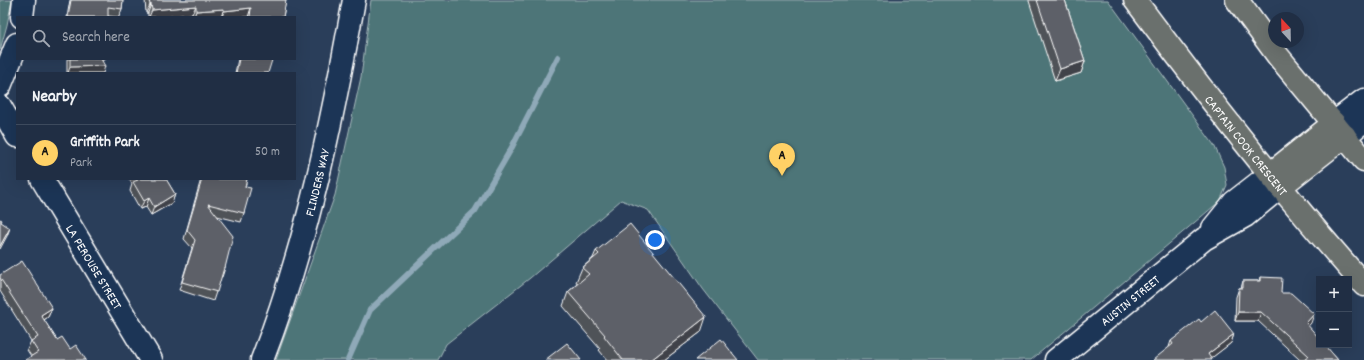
<!DOCTYPE html>
<html lang="en">
<head>
<meta charset="utf-8">
<style>
	:root { --surface:#202e44; --page:#28364b; --text:#f1f3f6; --muted:#a2a8b2; --line:#3d4a5d; --accent:#ffd166 }
	body { margin:0; font-family:Dekko,sans-serif; background:var(--page); color:var(--text) }
	.controls { position:absolute; right:12px; bottom:12px; display:grid; overflow:hidden; border-radius:0px; box-shadow:0 4px 16px #0002 }
	.controls button { width:36px; height:36px; display:grid; place-items:center; padding:0; border:0; border-bottom:1px solid var(--line); background:var(--surface); color:var(--text); font:20px sans-serif }
	.compass { position:absolute; left:1268px; top:12px; width:36px; height:36px; border-radius:50%; background:var(--surface); box-shadow:0 4px 16px #0002; rotate:338deg }
	.you { position:absolute; left:655px; top:240px; width:14px; height:14px; margin:-10px; border:3px solid #fff; border-radius:50%; background:#1a73e8; box-shadow:0 0 0 6px #1a73e833 }
	.badge { display:grid; place-items:center; width:26px; height:26px; border-radius:50%; background:var(--accent); color:#111; font-size:13px; font-weight:700 }
	.pin { position:absolute; translate:-50% -33px; filter:drop-shadow(0 1px 2px #0008) }
	.pin::after { content:''; position:absolute; top:21px; width:14px; height:12px; background:inherit; clip-path:polygon(0 0,100% 0,50% 100%) }
	.list { margin:0; padding:0; list-style:none }
	h2 { display:flex; justify-content:space-between; align-items:center; height:52px; margin:0; padding:0 16px; font-size:17px }
	h2 small { font-size:13px; font-weight:400; color:var(--muted) }
	.list li { display:grid; grid-template-columns:26px 1fr auto; gap:12px; align-items:center; box-sizing:border-box; height:56px; padding:0 16px; border-top:1px solid var(--line) }
	.list b { display:block; font-size:15px; white-space:nowrap }
	.list p { margin:0; font-size:13px; white-space:nowrap; color:var(--muted) }
	.list em { font-size:13px; font-style:normal; color:var(--muted) }
	.icon { flex:none; width:22px; height:22px; fill:none; stroke:currentColor; stroke-width:2; stroke-linecap:round; stroke-linejoin:round }
	.map { position:relative; flex:none; width:1364px; height:360px; overflow:hidden }
	.search { position:absolute; background:var(--surface); box-shadow:0 4px 16px #0002; left:16px; top:16px; width:280px; height:44px; display:flex; align-items:center; gap:10px; box-sizing:border-box; padding:0 14px; border-radius:0px; color:var(--muted); font-size:15px }
	.panel { position:absolute; background:var(--surface); box-shadow:0 4px 16px #0002; left:16px; top:72px; width:280px; height:108px; border-radius:0px }
	.map>svg:first-child { display:block }
	.green { fill:#4e7578; stroke:#a6babc }
	.lines { fill:none; stroke-linecap:round; stroke-linejoin:round }
	.stream { stroke:#8fa9b8; stroke-width:6 }
	.minor-casing { stroke:#fff; stroke-width:25 }
	.major-casing { stroke:#fff; stroke-width:25 }
	.minor { stroke:#1d3557; stroke-width:22 }
	.major { stroke:#6b706d; stroke-width:22 }
	.wall { fill:#505359; stroke:#fff }
	.shaded-wall { fill:#414348; stroke:#fff }
	.building { fill:#5d6067; stroke:#fff }
	.labels { text-anchor:middle; stroke-width:3.5; stroke-linejoin:round; paint-order:stroke }
	.street-label { font-size:13px; fill:#fff; stroke:#1d3557 }
</style>
</head>
<body>
<div class="map">
<svg width="1364" height="360" viewBox="0 0 1364 360">
	<rect width="100%" height="100%" fill="#2a3e5a"/>
	<filter id="ink" filterUnits="userSpaceOnUse"><feTurbulence type="fractalNoise" baseFrequency=".025" numOctaves="2"/><feDisplacementMap in="SourceGraphic" scale="8" xChannelSelector="R" yChannelSelector="G"/><feConvolveMatrix kernelMatrix="1 2 1 2 8 2 1 2 1" color-interpolation-filters="sRGB"/></filter>
	<g filter="url(#ink)">
		<path class="green" d="M0,0h12l-5,25 -7,25z
			M371,0h737l106,145 10,22 3,18 -7,16 -189,159h-273l-55,-71 -55,-79 -27,-10 -91,78 -84,66 -8,16h-162l59,-165 26,-118z"/>
		<g class="lines">
			<path class="stream" d="M348,360l22,-50 105,-99 36,-62 47,-92"/>
			<g class="minor-casing">
				<g id="minor">
					<path d="M22,17l2,-17"/>
					<path d="M0,86l17,-42"/>
					<path d="M0,106l17,30"/>
					<path d="M1334,123l30,-23"/>
					<path d="M1345,136l19,-15"/>
					<path id="s1" d="M42,179l109,181"/>
					<path d="M1213,228l21,-26 36,-28"/>
					<path id="s2" d="M262,360c45,-116 70,-238 92,-360"/>
					<path id="s3" d="M1056,360l148,-121 41,-23 35,-29"/>
				</g>
			</g>
			<g class="major-casing">
				<g id="major">
					<path id="s4" d="M1135,0c73,98 148,194 229,285"/>
					<path d="M1237,0l41,56 86,104"/>
					<path d="M1270,174l64,-51"/>
					<path d="M1280,187l65,-51"/>
				</g>
			</g>
			<use href="#minor" class="minor"/>
			<use href="#major" class="major"/>
		</g>
		<path class="wall" d="M70,0h53l-1,9 -3,8 -11,-1v1h-41z
			M145,0h141l-3,17h-90l-1,-3 -27,3h-17v-4h-2z
			M1029,0h36l20,61 -4,12 -26,8 -26,-80z
			M67,59h39l-1,1h-3l1,13h-36z
			M238,59h31l-1,14h-33z
			M129,179h37l9,15 -3,9 -21,12 -5,-8 -6,2 -10,-18 2,-7z
			M201,179h46l-2,8 -1,26 -3,9 -24,-6 8,52 -3,9h-1l-8,24 -34,-11 13,-42 -8,-9z
			M596,251l105,81 -37,28h-57l-8,-10 1,-1 -37,-43 5,-14 10,-9 -2,-1 6,-14 11,-10z
			M0,275l52,33 -4,9 -4,3 13,20 13,9 16,11 -55,-4 -4,-6 4,-9 -31,-50z
			M1260,277l21,16 30,30 -3,3 30,34h-38l-42,-39h-23l1,-24 3,-9h2l2,-7h16z
			M1201,322l33,12 -3,9 -20,15 -42,-11 2,-6z"/>
		<path class="shaded-wall" d="M151,4l-3,9h-2l4,-8z
			M196,6l-4,8 -27,3h-16l3,-7z
			M251,8l-3,9h-26l2,-6z
			M224,9l-3,8h-27l2,-6z
			M1085,61l-4,12 -26,8 5,-12z
			M105,66l-2,7h-35l2,-6z
			M175,194l-3,9 -21,12 3,-8z
			M149,198l-3,9 -6,2 4,-8z
			M10,228l-3,8 -7,13v-3z
			M52,308l-4,9 -10,7 3,-9z
			M1238,312h23l-3,9h-23z
			M1314,314l-3,9 -8,9 3,-9z
			M706,317l-5,15 -37,28h-13z
			M1234,334l-3,9 -22,17 -1,-6z"/>
		<path class="building" d="M71,0h52l-1,9 -14,-2v10h-40z
			M149,0h137l-3,17h-33l1,-9 -27,3v-2l-28,2v-5l-44,4 -1,-6 -1,1z
			M1037,0h28l20,61 -25,8z
			M70,59h31l4,7 -35,1z
			M239,59h30l3,1 -4,13h-32z
			M137,179h29l9,15 -21,13 -5,-9 -5,3 -11,-19 5,-2z
			M202,179h45l-2,8 6,1 -7,25 -36,-9 25,32 -8,32h-1l-7,24 -35,-10 13,-42 -8,-10z
			M0,219l2,1 -1,2 9,6 -10,18z
			M630,224l76,93 -55,43h-28l-19,-24 1,-1 -37,-43 21,-18 -7,-6 17,-14 -3,-3z
			M22,261l30,47 -11,7 16,25 5,-3 8,12 6,-4 10,15h-61l13,-8 -7,-11 7,-4 -38,-59v-3z
			M1260,277l22,1 -1,15h10l23,21 -8,9 13,15v7h6l13,15h-34l5,-4 -48,-44h-23l1,-24h4v-7h17z
			M1215,310l19,24 -26,20 4,6h-59l20,-16 -2,-3 28,-22 2,3z
			M721,339l17,21h-43z
			M567,343l14,17h-36z"/>
	</g>
	<g class="labels">
		<g class="street-label">
			<text dy="5" stroke="none"><textPath href="#s4" startOffset="183">CAPTAIN COOK CRESCENT</textPath></text>
			<text dy="5" stroke="none"><textPath href="#s2" startOffset="186">FLINDERS WAY</textPath></text>
			<text dy="5" stroke="none"><textPath href="#s1" startOffset="102">LA PEROUSE STREET</textPath></text>
			<text dy="5" stroke="none"><textPath href="#s3" startOffset="95">AUSTIN STREET</textPath></text>
		</g>
	</g>
</svg>
<div class="controls">
<button>+</button>
<button>−</button>
</div>
<svg class="compass" viewBox="-18 -18 36 36"><path d="M0-13l5 13h-10z" fill="#e53935"/><path d="M0 13l5-13h-10z" fill="#a2a8b2"/></svg>
<div class="you"></div>
<div class="pin badge" style="left:782px;top:176px">A</div>
<div class="search"><svg class="icon" aria-label="search" viewBox="0 0 24 24"><circle cx="10" cy="10" r="6"/><path d="M15 15l6 6"/></svg>Search here</div>
<section class="panel">
<h2>Nearby<small></small></h2>
<ul class="list">
<li><span class="badge">A</span><div><b>Griffith Park</b><p>Park</p></div><em>50 m</em></li>
</ul>
</section>
</div>
</body>
</html>
